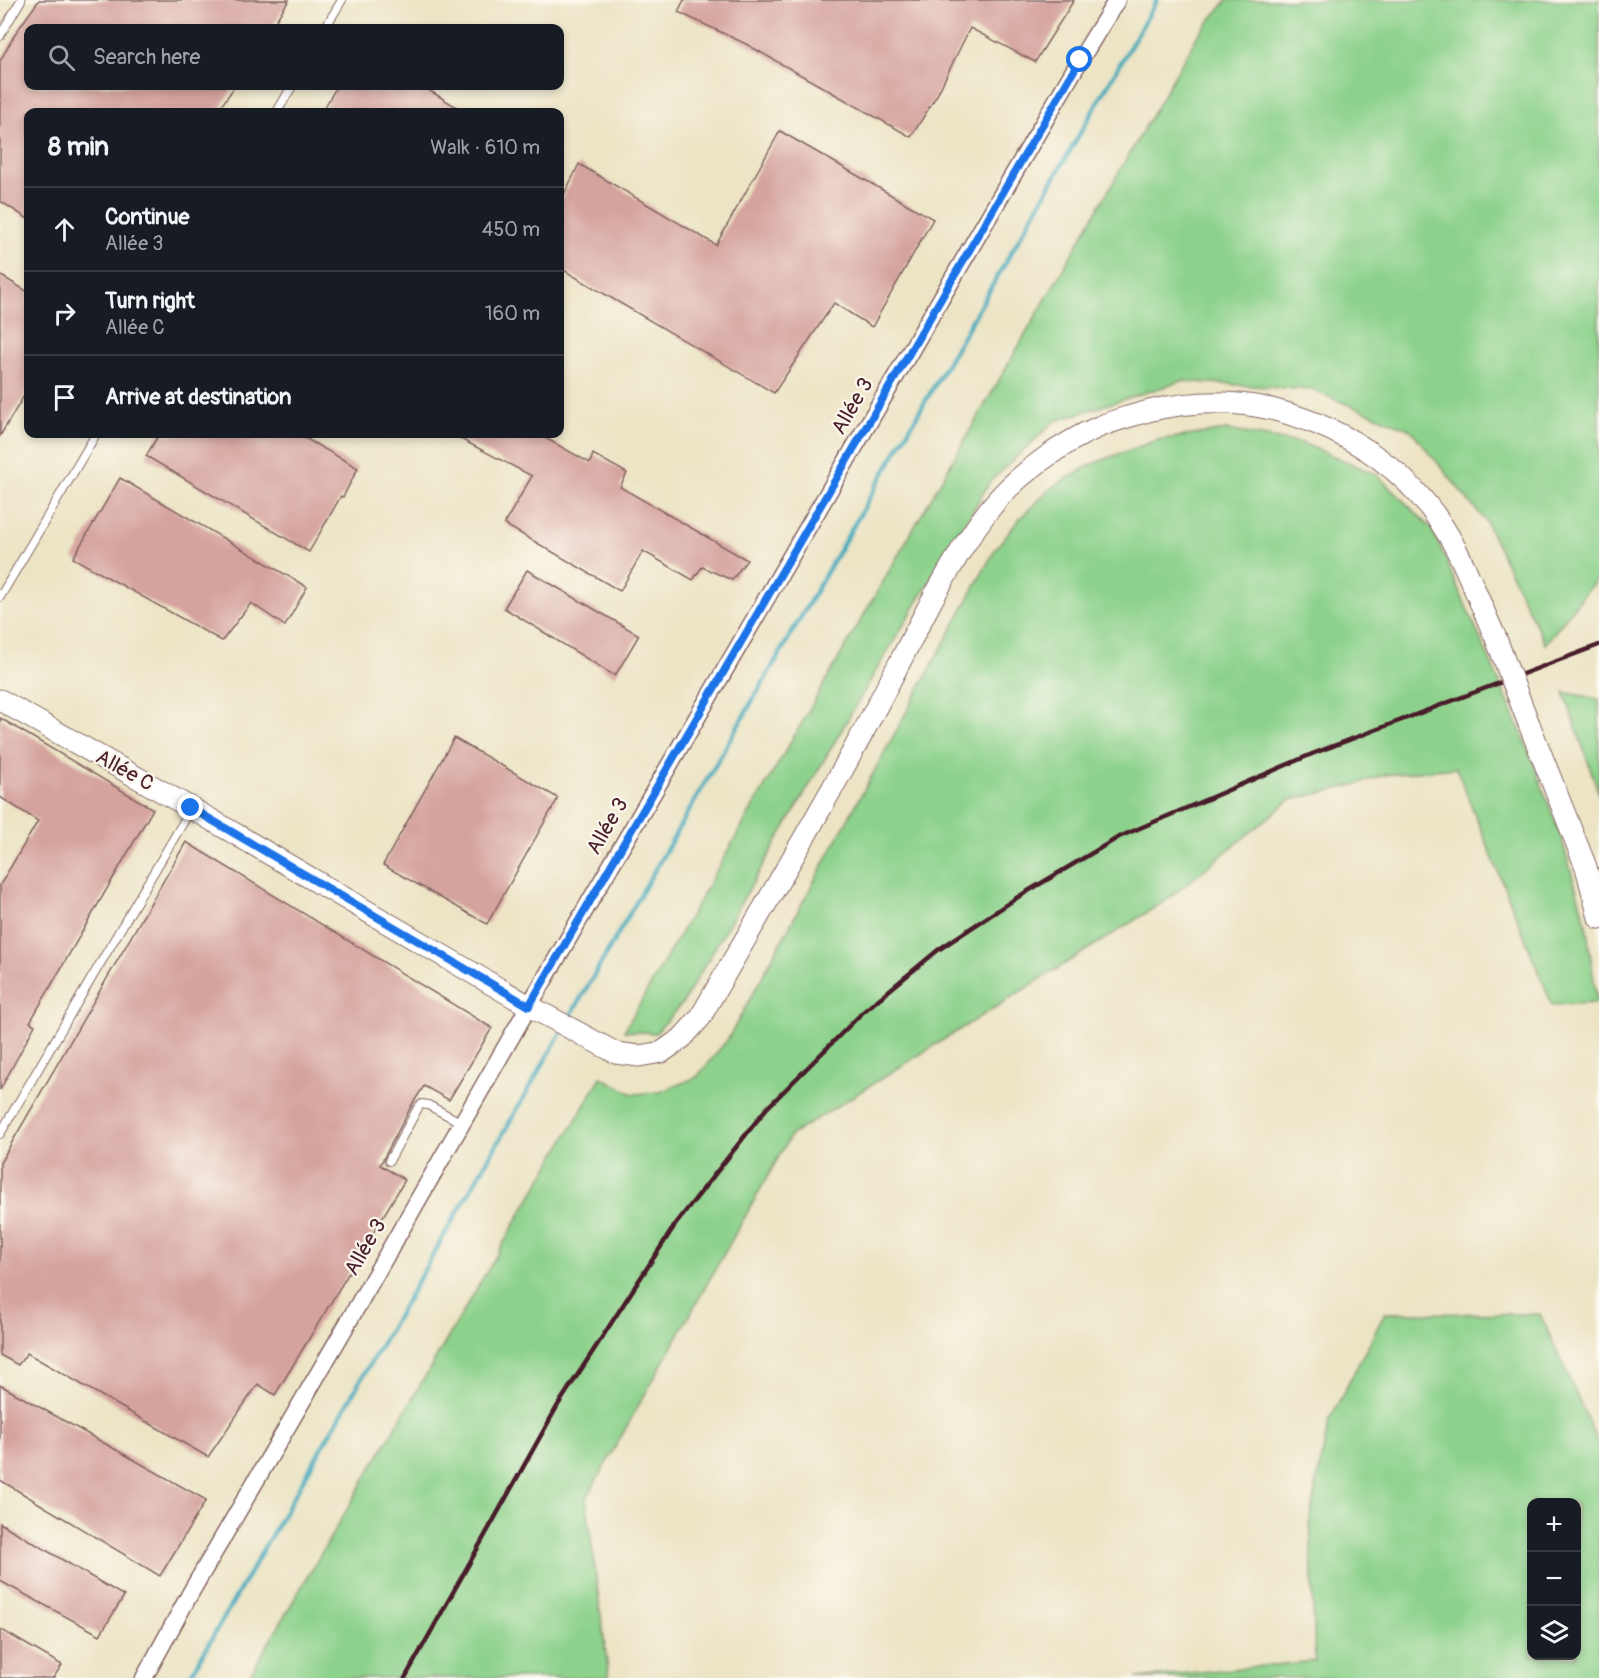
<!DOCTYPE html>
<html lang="en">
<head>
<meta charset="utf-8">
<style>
	:root { --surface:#171b24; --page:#242831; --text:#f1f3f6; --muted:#9ea1a6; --line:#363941 }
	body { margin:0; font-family:Pangolin,sans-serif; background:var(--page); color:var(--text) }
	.controls { position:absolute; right:18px; bottom:18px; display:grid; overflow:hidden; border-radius:12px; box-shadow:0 3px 9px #0003 }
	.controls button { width:54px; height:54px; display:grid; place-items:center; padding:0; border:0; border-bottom:2px solid var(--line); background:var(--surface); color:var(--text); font:30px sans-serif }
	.stop { position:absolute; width:18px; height:18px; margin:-14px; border:4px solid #1a73e8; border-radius:50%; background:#fff }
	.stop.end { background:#1a73e8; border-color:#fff; box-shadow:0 2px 6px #0008 }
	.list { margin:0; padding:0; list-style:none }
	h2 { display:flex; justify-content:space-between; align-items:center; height:78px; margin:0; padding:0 24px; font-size:26px }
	h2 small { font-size:20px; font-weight:400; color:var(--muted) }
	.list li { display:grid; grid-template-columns:39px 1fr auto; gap:18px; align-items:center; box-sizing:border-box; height:84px; padding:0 24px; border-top:2px solid var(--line) }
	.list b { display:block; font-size:22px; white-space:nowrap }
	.list p { margin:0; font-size:20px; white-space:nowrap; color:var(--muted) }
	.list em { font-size:20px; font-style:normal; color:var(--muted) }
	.icon { flex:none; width:33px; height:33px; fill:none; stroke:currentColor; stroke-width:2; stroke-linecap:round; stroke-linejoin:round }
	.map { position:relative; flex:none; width:1599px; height:1678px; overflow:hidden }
	.search { position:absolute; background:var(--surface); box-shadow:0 3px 9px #0003; left:24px; top:24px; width:540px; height:66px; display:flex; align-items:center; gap:15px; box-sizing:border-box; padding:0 21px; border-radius:12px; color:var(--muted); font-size:22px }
	.panel { position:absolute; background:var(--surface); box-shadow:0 3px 9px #0003; left:24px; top:108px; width:540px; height:330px; border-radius:12px }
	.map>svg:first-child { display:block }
	.green { fill:#8dd28c; stroke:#6c785c; stroke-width:1.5; fill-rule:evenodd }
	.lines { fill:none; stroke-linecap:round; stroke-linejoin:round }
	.stream { stroke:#3ca9bb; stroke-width:4.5 }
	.building { fill:#d5a39e }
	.service-casing { stroke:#836461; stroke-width:10 }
	.minor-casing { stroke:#836461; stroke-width:19 }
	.tertiary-casing { stroke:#836461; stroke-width:23 }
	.service { stroke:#fff; stroke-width:8 }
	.minor { stroke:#fff; stroke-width:16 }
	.tertiary { stroke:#fff; stroke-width:21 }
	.rail { stroke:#4a1f2b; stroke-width:4.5 }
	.tertiary-bridge-casing { stroke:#836461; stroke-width:23; stroke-linecap:butt }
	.tertiary-bridge { stroke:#fff; stroke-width:21 }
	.route { stroke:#1a73e8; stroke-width:8 }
	.labels { text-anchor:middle; stroke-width:4.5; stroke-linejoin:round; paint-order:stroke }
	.street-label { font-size:21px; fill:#4a1f2b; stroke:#fbf7ec }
</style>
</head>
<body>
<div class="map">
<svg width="1599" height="1678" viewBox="0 0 1599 1678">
	<rect width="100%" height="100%" fill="#fbf7ec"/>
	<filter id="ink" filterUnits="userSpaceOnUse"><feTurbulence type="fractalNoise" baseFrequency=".0167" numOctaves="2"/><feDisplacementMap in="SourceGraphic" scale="12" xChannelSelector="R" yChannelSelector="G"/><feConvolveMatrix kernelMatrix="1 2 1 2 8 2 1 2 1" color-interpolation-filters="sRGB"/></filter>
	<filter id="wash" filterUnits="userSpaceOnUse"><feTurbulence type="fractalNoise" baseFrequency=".008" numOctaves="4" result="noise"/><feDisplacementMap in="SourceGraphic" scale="24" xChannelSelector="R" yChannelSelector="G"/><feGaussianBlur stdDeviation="1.35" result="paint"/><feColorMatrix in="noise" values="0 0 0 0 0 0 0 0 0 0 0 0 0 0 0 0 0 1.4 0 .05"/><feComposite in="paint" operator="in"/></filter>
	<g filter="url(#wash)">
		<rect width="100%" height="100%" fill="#ece4c5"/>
		<path class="green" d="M1227,0h372v576l-54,68 -59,-122 -75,-92 -99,-40 -130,-9 -127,40 -65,61 -110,182 -196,337 -28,32 -32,-2 574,-996z
			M1227,430l75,13 74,31 56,55 91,207 39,104 24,83 11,80 -45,2 -96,-237 -71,7 -38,12 -57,13 -123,100 -376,235 -205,364 23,179h-361l353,-601 32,17 27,-2 37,-15 31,-38 268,-491 26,-32 30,-29 40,-23 65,-24z
			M1564,692l35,7v95z
			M1385,1313l155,1 59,131v233h-463l179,-17 -5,-144 19,-96zM1576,1502v154h-44v-154z"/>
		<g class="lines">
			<path class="stream" d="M567,1022l590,-1022
				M189,1678l373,-647"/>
		</g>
		<g id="blocks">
			<path class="building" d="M39,0h250l-18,28h-243v58h207l-18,26h-189v107l-28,-18v-140l17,-30z
				M684,0h390l-39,62 -65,-34 -33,67 -26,42 -165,-93 -68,-32z
				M337,86h85l43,26h-143z
				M780,131l153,88 -61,108 -38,-24 -60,90 -214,-125v-65l19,-39 137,81z
				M0,275l28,17v97l-28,47z
				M159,434h139l60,34 -15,29 -2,-1 -32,56 -163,-96z
				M451,434h87l52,29 3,-9 34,19 -7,14 127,73 -15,20 -30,-13 -9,13 -50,-29 -23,40 -116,-67 28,-48z
				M120,478l187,109 -22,39 -34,-23 -29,38 -149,-83z
				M527,570l112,65 -24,41 -111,-68z
				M0,718l153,91 -123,213 5,3 -35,65v-205l38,-64 -38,-24z
				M454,738l104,60 -71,126 -104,-59z
				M186,842l306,186 -43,72 -25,-14 -11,17 -33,62 25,15 -130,215 -17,-11 -50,73 -181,-104 -9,12 -18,-10v-192z
				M0,1385l206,115 -46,76 -160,-96z
				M0,1523l124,73 -24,39 -100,-54z
				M0,1629l62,36 -9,13h-53z"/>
		</g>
	</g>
	<g filter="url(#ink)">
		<use href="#blocks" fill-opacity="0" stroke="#836461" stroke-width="1.5"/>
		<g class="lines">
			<g class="service-casing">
				<path id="service" d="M325,28l17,-28
					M0,36l21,-36
					M277,112l15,-26
					M0,597l96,-163
					M0,1134l191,-325
					M389,1161l30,-55 3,-2 6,1 34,18"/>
			</g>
			<g class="minor-casing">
				<path id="minor" d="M144,1678l47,-86 155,-266 183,-320 551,-946 37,-60"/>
			</g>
			<g class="tertiary-casing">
				<path id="tertiary" d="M0,700l191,108 338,198 87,47 23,3 23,-4 20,-14 18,-20c51,-90 105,-179 154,-269 27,-49 52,-100 78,-149 18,-31 37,-66 60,-94 25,-31 72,-65 109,-80 9,-4 20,-7 30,-10 44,-14 94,-18 140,-7 81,20 148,67 186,142 14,28 25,57 38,85
					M1529,724l57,143 13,51"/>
			</g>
			<use href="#service" class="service"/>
			<use href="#minor" class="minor"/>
			<use href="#tertiary" class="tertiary"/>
			<path class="rail" d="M405,1678l153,-273 117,-180 91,-116 97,-97 75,-62 80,-53 101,-60 193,-83 287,-109"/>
			<g class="tertiary-bridge-casing">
				<path id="tertiary-bridge" d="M1495,636l34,88"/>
			</g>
			<use href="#tertiary-bridge" class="tertiary-bridge"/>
		</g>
	</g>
	<g class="lines" filter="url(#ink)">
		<path class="route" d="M191,808l338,198 551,-946"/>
	</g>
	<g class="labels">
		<g class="street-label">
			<text transform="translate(852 406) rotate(-60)" y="7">Allée 3</text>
			<text transform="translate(125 770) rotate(29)" y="7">Allée C</text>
			<text transform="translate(607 826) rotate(-60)" y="7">Allée 3</text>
			<text transform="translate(365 1247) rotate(-60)" y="7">Allée 3</text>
		</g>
	</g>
</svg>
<div class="controls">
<button>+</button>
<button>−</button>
<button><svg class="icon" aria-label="layers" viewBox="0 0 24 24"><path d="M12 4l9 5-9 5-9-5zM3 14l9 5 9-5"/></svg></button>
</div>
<div class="stop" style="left:1080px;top:60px"></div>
<div class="stop end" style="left:191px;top:808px"></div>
<div class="search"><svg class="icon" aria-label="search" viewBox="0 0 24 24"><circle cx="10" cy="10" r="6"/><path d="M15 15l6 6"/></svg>Search here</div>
<section class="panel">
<h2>8 min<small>Walk · 610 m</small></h2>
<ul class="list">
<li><svg class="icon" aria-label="ahead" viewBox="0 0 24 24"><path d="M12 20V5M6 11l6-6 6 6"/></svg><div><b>Continue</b><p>Allée 3</p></div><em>450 m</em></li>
<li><svg class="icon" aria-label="right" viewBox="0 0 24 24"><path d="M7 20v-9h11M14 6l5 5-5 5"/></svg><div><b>Turn right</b><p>Allée C</p></div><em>160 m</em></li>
<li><svg class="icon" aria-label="arrive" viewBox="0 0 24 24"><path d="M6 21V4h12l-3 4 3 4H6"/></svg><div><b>Arrive at destination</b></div></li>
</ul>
</section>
</div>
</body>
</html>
